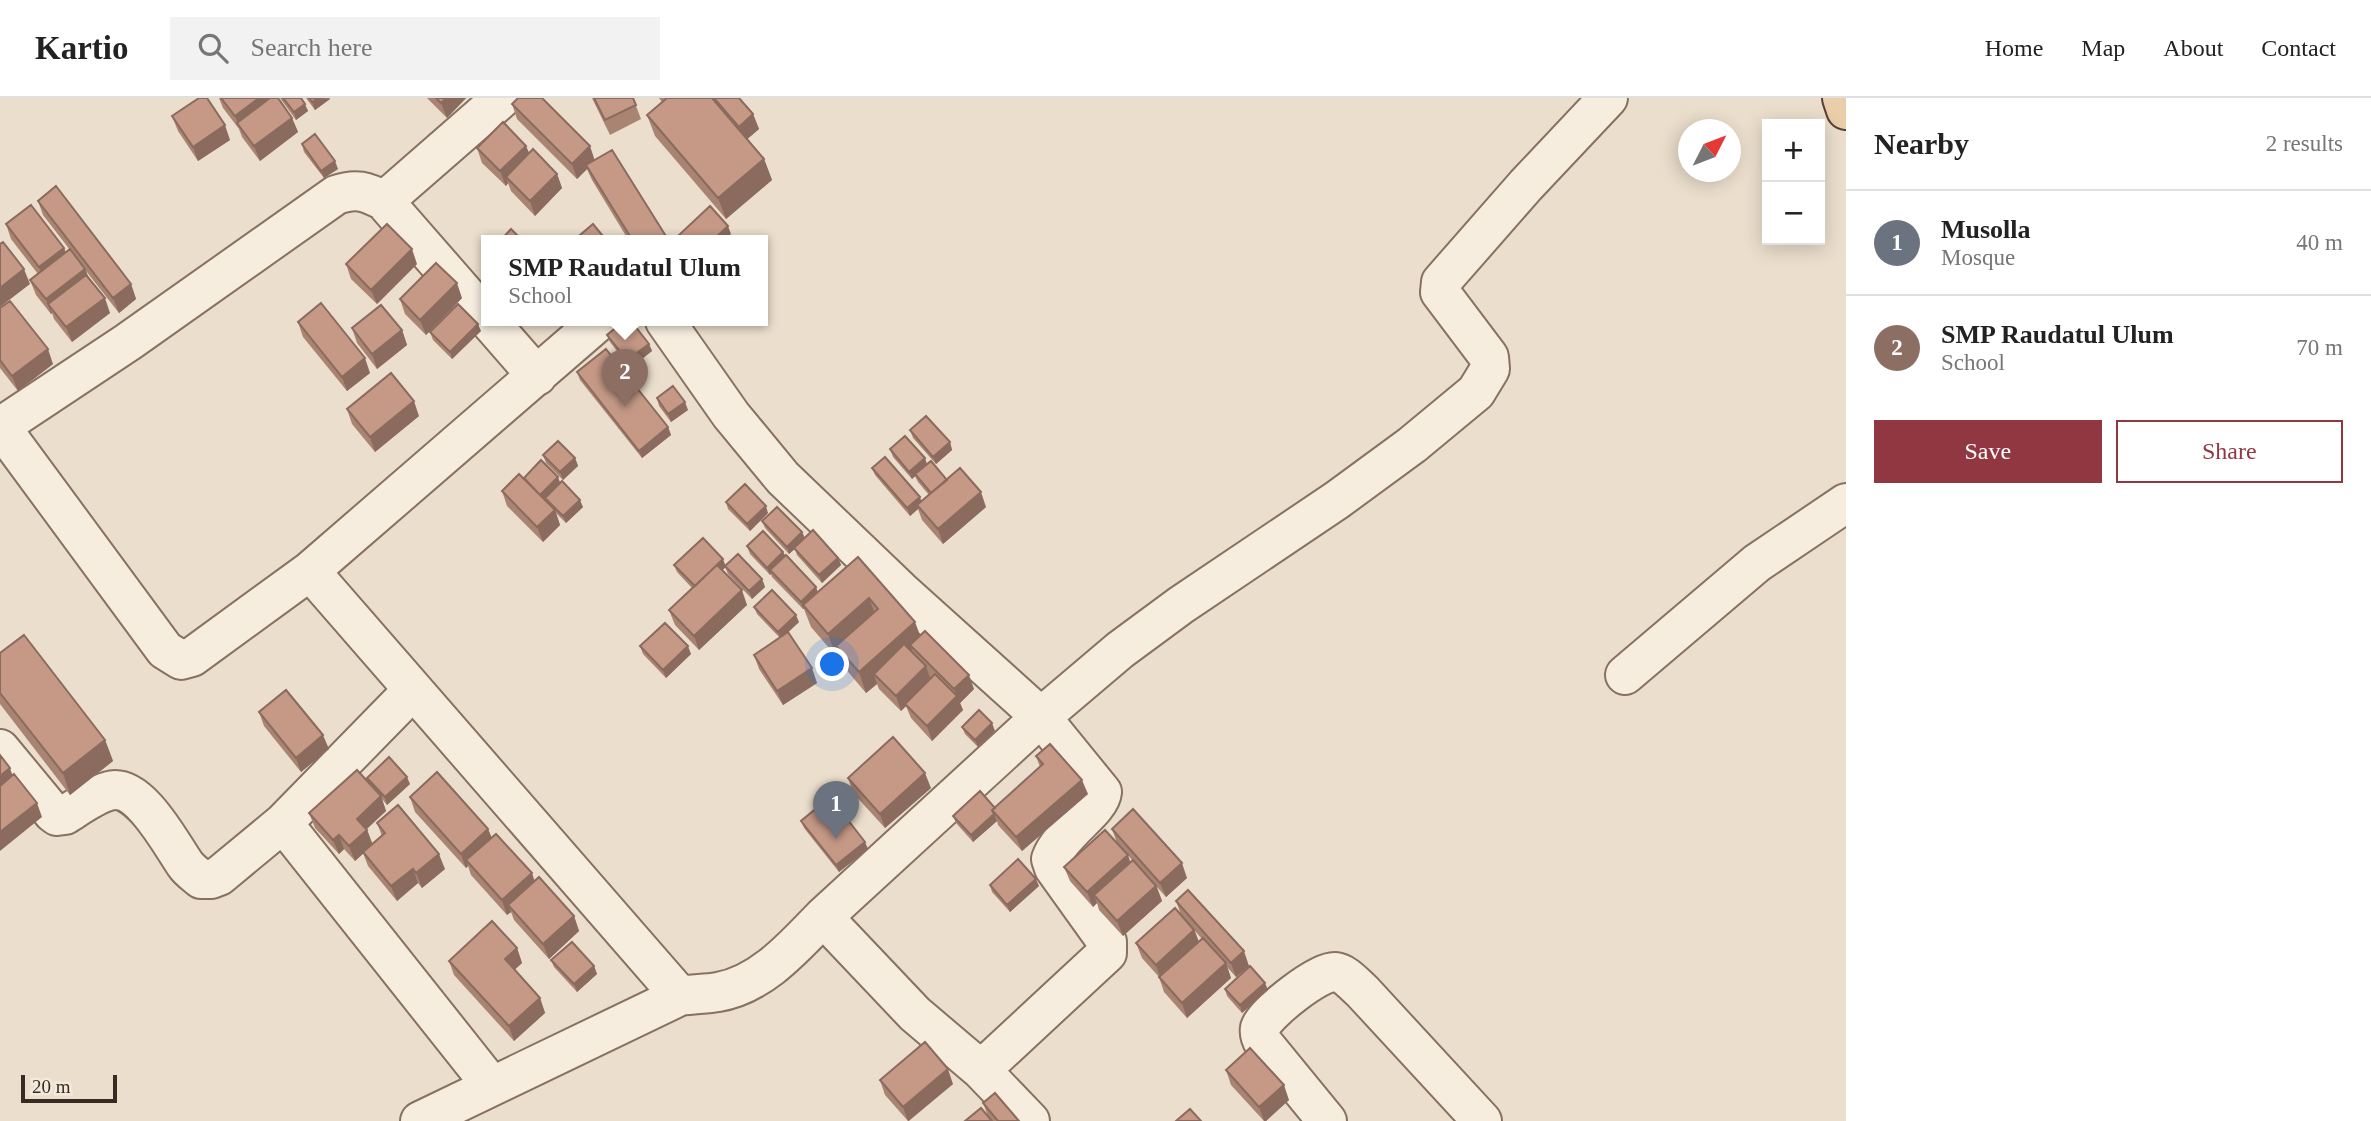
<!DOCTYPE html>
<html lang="en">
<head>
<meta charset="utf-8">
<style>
	:root { --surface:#fff; --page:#f2f2f2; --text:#222; --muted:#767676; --line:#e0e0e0; --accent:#903742 }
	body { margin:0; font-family:"Times New Roman",serif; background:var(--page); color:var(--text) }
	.controls { position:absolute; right:21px; top:21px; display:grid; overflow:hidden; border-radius:0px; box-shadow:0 4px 18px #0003 }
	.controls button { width:63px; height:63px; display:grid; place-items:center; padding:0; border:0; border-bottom:2px solid var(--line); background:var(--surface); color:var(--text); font:35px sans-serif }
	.compass { position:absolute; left:1678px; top:21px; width:63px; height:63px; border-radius:50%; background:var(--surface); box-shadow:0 4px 18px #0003; rotate:48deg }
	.scale { position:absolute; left:21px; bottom:18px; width:96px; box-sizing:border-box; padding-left:7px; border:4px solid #392b23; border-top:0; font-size:19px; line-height:24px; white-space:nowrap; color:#392b23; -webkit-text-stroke:5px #f3eadb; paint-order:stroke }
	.you { position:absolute; left:833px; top:567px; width:24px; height:24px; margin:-18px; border:5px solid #fff; border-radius:50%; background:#1a73e8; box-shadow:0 0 0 10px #1a73e833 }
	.badge { display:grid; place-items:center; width:46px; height:46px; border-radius:50%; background:var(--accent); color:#fff; font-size:23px; font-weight:700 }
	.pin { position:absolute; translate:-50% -58px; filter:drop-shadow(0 2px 4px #0008) }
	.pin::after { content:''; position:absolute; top:37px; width:24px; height:21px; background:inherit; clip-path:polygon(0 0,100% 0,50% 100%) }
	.popup { position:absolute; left:481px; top:137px; width:287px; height:91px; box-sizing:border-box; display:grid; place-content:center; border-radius:0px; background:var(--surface); filter:drop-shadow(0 2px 5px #0005); font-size:23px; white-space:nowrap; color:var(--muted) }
	.popup b { font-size:26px; color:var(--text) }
	.popup::after { content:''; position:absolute; left:50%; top:100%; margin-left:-14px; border:14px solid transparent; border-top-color:var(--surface) }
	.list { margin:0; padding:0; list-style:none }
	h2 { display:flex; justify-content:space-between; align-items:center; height:91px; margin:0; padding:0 28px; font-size:30px }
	h2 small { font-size:23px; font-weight:400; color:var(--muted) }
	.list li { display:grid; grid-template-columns:46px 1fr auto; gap:21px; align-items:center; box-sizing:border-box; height:105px; padding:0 28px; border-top:2px solid var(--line) }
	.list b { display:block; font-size:26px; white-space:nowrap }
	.list p { margin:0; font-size:23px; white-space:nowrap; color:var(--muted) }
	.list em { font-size:23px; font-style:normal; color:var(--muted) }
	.actions { display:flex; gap:14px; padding:21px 28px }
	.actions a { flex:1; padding:16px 0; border:2px solid var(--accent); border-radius:0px; text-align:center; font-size:24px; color:var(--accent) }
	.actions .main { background:var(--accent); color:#fff }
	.icon { flex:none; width:38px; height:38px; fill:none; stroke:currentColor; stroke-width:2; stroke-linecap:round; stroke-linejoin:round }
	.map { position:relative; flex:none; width:1846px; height:1023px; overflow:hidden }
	header { display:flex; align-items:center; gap:42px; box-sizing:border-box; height:98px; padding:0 35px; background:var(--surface); border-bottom:2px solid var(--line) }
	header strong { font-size:33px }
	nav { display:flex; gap:38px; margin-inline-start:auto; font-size:24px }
	.search { width:490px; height:63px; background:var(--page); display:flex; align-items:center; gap:18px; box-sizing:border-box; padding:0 24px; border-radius:0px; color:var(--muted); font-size:26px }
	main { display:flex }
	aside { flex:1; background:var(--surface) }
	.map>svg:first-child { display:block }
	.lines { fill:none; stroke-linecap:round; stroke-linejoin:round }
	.minor-casing { stroke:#877161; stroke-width:42 }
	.major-casing { stroke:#564035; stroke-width:42 }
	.minor { stroke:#f6eddf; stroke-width:38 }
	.major { stroke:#e9cea9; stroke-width:38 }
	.wall { fill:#a98473; fill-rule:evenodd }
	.shaded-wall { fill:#8a6b5e }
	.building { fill:#c59986; stroke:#8a6b5e; stroke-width:2 }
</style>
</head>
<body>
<header>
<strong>Kartio</strong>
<div class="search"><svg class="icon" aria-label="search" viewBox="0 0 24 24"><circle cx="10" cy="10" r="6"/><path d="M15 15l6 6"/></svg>Search here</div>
<nav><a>Home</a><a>Map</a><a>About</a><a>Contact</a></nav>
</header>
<main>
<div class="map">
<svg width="1846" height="1023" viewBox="0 0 1846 1023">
	<rect width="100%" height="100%" fill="#ebdecc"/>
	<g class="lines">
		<g class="minor-casing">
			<path id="minor" d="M384,103l118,-103
				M489,223l48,55
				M665,223l66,94 52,63 117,112 141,127 61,75c-2,19 -42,41 -51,67l3,9 53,74v11l-126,117
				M0,328l165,224 16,10 11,-3 118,-86 370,425
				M0,329l128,-85 208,-147c20,-7 30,-4 48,6l103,118
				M310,473l289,-250
				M1625,577l132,-112 89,-60
				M0,651l53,64 4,3 8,-1c13,-8 29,-20 44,-24 30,-9 62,53 76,73 4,6 10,10 16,15h10l8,-3 64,-53 130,-133
				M283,725l208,262
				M823,819l92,97 66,56 49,51
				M420,1023l260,-125c13,-2 26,-2 38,-4 43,-7 76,-45 105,-75l218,-200 79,-67 61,-45 156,-105 75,-55 64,-53 14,-23 -1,-12 -49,-65 1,-10 85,-97 82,-87
				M1327,1023l-63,-77c-3,-5 -5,-11 -4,-16 4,-14 60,-58 75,-56 10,1 19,12 27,19l120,130"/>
		</g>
		<g class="major-casing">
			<path id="major" d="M1842,0l4,12"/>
		</g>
		<use href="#minor" class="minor"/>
		<use href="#major" class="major"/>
	</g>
	<path class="wall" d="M219,0h59l14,20 6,14 -38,29 -18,-24 -3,-8 -16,-21z
		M280,0h21l7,13 -12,9z
		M306,0h24v1l-15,11z
		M427,0h39l-19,20z
		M592,0h41l8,21 -31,16z
		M659,0h80l14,16 6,15 -12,10 17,20 8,21 -46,39 -71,-83 -8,-21 15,-13z
		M512,6l83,56 74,81h-40l-37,-61 -5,-11 -10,10 -60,-60z
		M172,18l58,24 -32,21 -20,-30z
		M302,46l36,25 -14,9 -20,-26z
		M526,48l3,7 28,21 5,14 -27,28 -24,-25 -3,-8 -2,3 -24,-23 -5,-15z
		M38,103l93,83 5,15 -17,14 -33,-42 2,6 22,36 -38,29 -18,-23 -2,-6 -1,1 -15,-19 -6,-15 8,-6 -27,-35 -5,-15 58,24 2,5 4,-3 -27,-35z
		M346,166h71l-40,40 -26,-25z
		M462,200l-36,37 -21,-21 -5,-15z
		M0,210l53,56 -35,27 -18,-23z
		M298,224l72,51 -23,18 -44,-54z
		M352,230l50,2 5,15 -30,24 -20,-26z
		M481,233l-29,28 -19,-19 -3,-8z
		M607,237l42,9 3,7 -22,17 -20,-26z
		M577,274l91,55 3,8 -29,23 -62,-78z
		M657,300l31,12 -17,12 -12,-16z
		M347,311l72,7 -44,36 -23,-28z
		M910,332l40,12 2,8 -16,14 -23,-26z
		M890,351l35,9 2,6 59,43 -43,37 -21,-24 -4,-11 -8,7 -35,-41 -3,-7 49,33 8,-6 -11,-13 -3,-6 -3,3 -19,-22z
		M543,357l32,3 3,8 -15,14 -17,-17z
		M524,381l36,4 23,24 -17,16 -10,-10 4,12 -17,17 -36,-36 -5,-15z
		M726,404l42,11 -18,18 -22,-22z
		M762,423l40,11 3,6 33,20 3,7 -19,18 -25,-28 -2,-6 -6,5 -24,-26z
		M747,448l36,6 2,3 31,32 2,5 40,-35 62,78 54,54 -14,14 3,7 -31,31 -21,-23 -5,-12 -5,5 -22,-22 -2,-5 -11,9 -22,-26 -5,-14 -3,3 -25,-29 -7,-18h-1l-31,-32 -1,-3 -1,1 -20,-21z
		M674,467l51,1 37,13 3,8 -13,12 -24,-25 -3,-7 -3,3 25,35 -48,45 -24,-25 -6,-15 23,-22 -15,-16z
		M754,509l45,15 -11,10 29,51 -34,22 -24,-36 -5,-14 26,-17 -23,-24z
		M640,548l51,8 -25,24 -23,-24z
		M0,555l105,87 8,21 -43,34 -70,-91z
		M259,614l70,37 -28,23 -37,-46z
		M962,629l33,4 -17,16 -13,-13z
		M1036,658l52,38 -66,57 -24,-26 -1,-4 -24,21 -17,-19 -3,-7 42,-8 45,-41z
		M367,680l43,6 -23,21 -5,-6 4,12 -19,18 5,15 10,-8 -5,-13 68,46 -23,19 -4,-5 -21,18 -29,-35 -5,-13 -8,8 -11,-12 -5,5 -24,-26 -6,-15 60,-30z
		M848,680l83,10 -46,40 -32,-35z
		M410,699l78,32 3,8 44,44 39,35 5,15 -30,28 -35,-39 -3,-8 -4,3 -36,-40 -3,-9 -2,2 -51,-56z
		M801,723l67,28 -29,23 -35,-44z
		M1112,731l75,49 -21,19 -9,-10 5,14 -39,35 -24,-26 -2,-7 -4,4 -23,-26 -6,-14 66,-5 2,-2 -15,-17z
		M990,787l49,1 -29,26 -18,-20z
		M1176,803l73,65 -13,11 -9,-10 4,11 -44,40 -23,-26 -5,-15 -17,-19 -6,-15 45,-28zM1195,833l7,8 -3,3z
		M517,850l5,15 -8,7 26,28 5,15 -31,28 -60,-66 -5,-14z
		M551,862l43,6 3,8 -20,18 -23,-25z
		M1225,891l43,1 -26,23 -15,-17z
		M1226,972l63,30 -23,21h-2l-33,-36z
		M880,982l73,4 -44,37h-1l-23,-26z
		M983,1005l36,18h-54l23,-5z"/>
	<path class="shaded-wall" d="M259,0h17l-38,26 -3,-8z
		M318,0l12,1 -15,11 -3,-8z
		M446,0h20l-19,20 -6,-15z
		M305,6l3,7 -12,9 -2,-8z
		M753,16l6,15 -15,13 -5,-15z
		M292,20l6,14 -38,29 -6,-15z
		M225,27l5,15 -32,21 -5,-14z
		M526,48l6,14 -26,17 2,6 -2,3 -6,-15z
		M590,48l5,15 -9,4 1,4 -10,10 -5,-15z
		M764,61l8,21 -46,39 -8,-21z
		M335,63l3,8 -14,9 -3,-7z
		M557,76l5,14 -27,28 -5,-15z
		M728,128l3,8 -8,7h-11z
		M64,150l5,14 -25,20 -5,-15z
		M412,151l5,15 -40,40 -6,-14z
		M24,171l6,15 -30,23v-19z
		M85,171l6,14 -43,21 4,9 -1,1 -5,-15z
		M457,185l5,15 -36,37 -6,-15z
		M131,186l5,15 -17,14 -6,-15z
		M105,200l5,15 -38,29 -6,-15z
		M478,226l3,7 -29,28 -2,-7z
		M402,232l5,15 -30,24 -5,-15z
		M649,246l3,7 -22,17 -3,-8z
		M48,251l5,15 -35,27 -6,-15z
		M365,260l5,15 -23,18 -5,-14z
		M414,303l5,15 -44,36 -5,-15z
		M685,304l3,8 -17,12 -3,-8z
		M668,329l3,8 -29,23 -3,-7z
		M950,344l2,8 -16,14 -3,-7z
		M575,360l3,8 -15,14 -3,-8z
		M925,360l2,8 -15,13 -3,-7z
		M558,379l3,8 -18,18 -3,-8z
		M981,394l5,15 -43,37 -5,-15z
		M920,399l3,8h-6l1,4 -8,7 -3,-8z
		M580,402l3,7 -17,16 -3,-7z
		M766,408l2,7 -18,18 -3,-7z
		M555,412l5,15 -17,17 -6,-15z
		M802,434l3,7 -16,15 -2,-7z
		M783,454l3,7 -16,11 1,4 -1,1 -3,-7z
		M838,460l3,7 -19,18 -3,-8z
		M723,461l3,8 -28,26 -3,-7z
		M762,481l3,8 -13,12 -3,-8z
		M816,489l2,7 -15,11 1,4h-1l-2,-7z
		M742,492l5,15 -48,45 -5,-14z
		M869,500l8,22 -41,26 3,7 -3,3 -8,-22z
		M796,517l3,7 -18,17 -3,-7z
		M915,524l8,21 -13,2 3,7 -33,29 -6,-7 3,10 -11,9 -7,-21z
		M688,548l3,8 -25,24 -3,-8z
		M926,568l5,15 -26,23 1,2 -5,5 -5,-15z
		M812,570l5,15 -34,22 -6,-14z
		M969,577l5,14 -14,14 3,7 -31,31 -5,-15 30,-29 -3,-8z
		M992,625l3,8 -17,16 -3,-7z
		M323,637l6,14 -28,23 -5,-14z
		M105,642l8,21 -43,34 -7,-22z
		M10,670l5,15 -15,11v-18z
		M925,675l6,15 -46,40 -5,-14z
		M407,679l3,7 -23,21 -2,-8z
		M1082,682l6,14 -66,57 -6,-14z
		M381,698l5,15 -24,22 -5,-14z
		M37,705l5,14 -42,34v-19z
		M994,716l3,7 -24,21 -2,-7z
		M488,731l6,14 -28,17 2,6 -2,2 -5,-14z
		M367,732l6,15 -18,16 -6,-15z
		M339,737l5,14 -5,5 -6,-14z
		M865,744l3,7 -29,23 -3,-7z
		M439,756l6,15 -23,19 -6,-15z
		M1128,757l5,15 -39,25 3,8 -4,4 -6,-15z
		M1182,765l5,15 -21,19 -6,-14z
		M413,771l5,14 -21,18 -6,-15z
		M532,775l5,15 -29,17 3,7 -4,3 -5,-15z
		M1036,781l3,7 -29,26 -3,-7z
		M1156,788l6,15 -39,35 -6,-15z
		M574,818l5,15 -30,28 -6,-15z
		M1194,832l6,15 -39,34 -5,-14z
		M517,850l5,15 -12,11 -5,-15z
		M1244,853l5,15 -13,11 -5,-14z
		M1226,865l5,15 -44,40 -5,-15z
		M594,868l3,8 -20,18 -3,-8z
		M1265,885l3,7 -26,23 -2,-8z
		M540,900l5,15 -31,28 -5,-15z
		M948,971l5,15 -45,37 -5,-14z
		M1284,987l5,15 -23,21h-2l-5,-14z"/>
	<path class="building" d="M199,0h8l18,27 -32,22 -21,-31z
		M221,0h38l-24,18z
		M270,0h8l14,20 -38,28 -17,-23z
		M283,0h18l4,6 -11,8z
		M309,0h9l-6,4z
		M436,0h10l-5,5z
		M518,0h24l48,48 -18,18 -60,-60z
		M594,0h39l3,7 -31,15z
		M667,0h45l52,61 -46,39 -71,-83z
		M714,0h25l14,16 -14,13z
		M503,24l23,24 -26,25 -23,-23z
		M315,36l20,27 -14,10 -19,-27z
		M533,51l24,25 -27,27 -24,-24z
		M612,52l57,91h-36l-47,-76z
		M56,88l75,98 -18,14 -75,-97z
		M31,107l33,43 -25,19 -33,-43z
		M710,108l18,20 -16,15h-28l-5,-6z
		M387,126l25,25 -41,41 -25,-26z
		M593,126l14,17h-34z
		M511,131l12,12h-23z
		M3,144l21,27 -24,19v-44z
		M70,151l15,20 -39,30 -16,-19z
		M436,165l21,20 -37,37 -20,-21z
		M86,177l19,23 -39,29 -18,-23z
		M10,203l38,48 -36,27 -12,-16v-52z
		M321,205l44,55 -23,19 -44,-55z
		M458,206l20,20 -28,28 -20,-20z
		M381,207l21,25 -30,24 -20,-26z
		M624,223h7l18,23 -22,16 -20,-25z
		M606,251l62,78 -29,24 -62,-79z
		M391,275l23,28 -44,36 -23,-28z
		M673,288l12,16 -17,12 -11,-16z
		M926,318l24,26 -17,15 -23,-27z
		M905,338l20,22 -16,14 -19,-23z
		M558,343l17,17 -15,14 -17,-17z
		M885,359l35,40 -13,11 -35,-40z
		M541,362l17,17 -18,18 -16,-17z
		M931,363l16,19 -16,13 -16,-19z
		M960,370l21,24 -43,37 -21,-24z
		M519,376l36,36 -18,17 -35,-36z
		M562,383l18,19 -17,16 -18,-18z
		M745,386l21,22 -19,18 -21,-22z
		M777,409l25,25 -15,15 -25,-26z
		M813,432l25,28 -19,17 -25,-27z
		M763,433l20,21 -16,16 -20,-22z
		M703,440l20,21 -28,27 -21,-21z
		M738,456l24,25 -13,12 -24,-25z
		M786,457l30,32 -15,15 -31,-32z
		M858,459l57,65 -56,50 -23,-26 42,-37 -9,-11 -41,36 -25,-29z
		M717,467l25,25 -48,46 -25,-26z
		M772,492l24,25 -18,17 -24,-25z
		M665,525l23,23 -25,24 -23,-24z
		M925,533l44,44 -15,14 -44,-44z
		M788,534l24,36 -35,23 -23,-36z
		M24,537l81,105 -42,33 -63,-80v-40z
		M904,546l22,22 -30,30 -22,-22z
		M935,576l22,22 -30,30 -22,-22z
		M286,592l37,45 -27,23 -37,-46z
		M979,612l13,13 -17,17 -13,-13z
		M893,639l32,36 -45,41 -32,-36z
		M1050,646l32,36 -66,57 -24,-27 51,-46 -7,-8z
		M0,657l10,13 -10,8z
		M389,659l18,20 -22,20 -18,-19z
		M357,672l24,26 -24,23 10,11 -18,16 -10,-11 -6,5 -24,-27z
		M437,674l51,57 -27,25 -51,-57z
		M14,676l23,29 -37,29v-46z
		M980,693l15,17 -3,2 2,4 -23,21 -18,-19z
		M830,699l35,45 -29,23 -35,-44z
		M398,707l41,49 -23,19 -3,-4 -22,17 -28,-34 22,-19 -8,-10z
		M1133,711l49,54 -22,20 -48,-54z
		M1105,732l23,25 -41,37 -23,-25z
		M496,736l36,39 -30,27 -36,-40z
		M1018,761l18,20 -29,26 -17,-20z
		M1133,762l23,26 -39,35 -23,-26z
		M539,779l35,39 -31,28 -35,-39z
		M1188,792l56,61 -13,12 -55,-62z
		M1175,810l19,22 -38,35 -20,-22z
		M492,823l25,27 -12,11 35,39 -31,28 -60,-65z
		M1203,840l23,25 -44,40 -23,-26z
		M572,844l22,24 -20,18 -23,-24z
		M1250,868l15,17 -25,22 -15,-16z
		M925,944l23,27 -45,38 -23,-27z
		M1250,950l34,37 -25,22 -33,-37z
		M995,995l24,28h-21l-15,-18z
		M981,1010l11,13h-27z
		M1190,1011l11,12h-25z"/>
</svg>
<div class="controls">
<button>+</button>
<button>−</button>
</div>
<svg class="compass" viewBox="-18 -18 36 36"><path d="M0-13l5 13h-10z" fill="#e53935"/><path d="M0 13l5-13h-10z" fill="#767676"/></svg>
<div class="scale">20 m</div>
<div class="you"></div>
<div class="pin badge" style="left:836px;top:741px;background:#6b7280">1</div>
<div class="pin badge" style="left:625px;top:309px;background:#8d6e63">2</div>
<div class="popup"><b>SMP Raudatul Ulum</b>School</div>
</div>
<aside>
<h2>Nearby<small>2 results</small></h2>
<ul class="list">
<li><span class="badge" style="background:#6b7280">1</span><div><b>Musolla</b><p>Mosque</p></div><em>40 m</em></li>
<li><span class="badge" style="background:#8d6e63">2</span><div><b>SMP Raudatul Ulum</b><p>School</p></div><em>70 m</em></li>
</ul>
<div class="actions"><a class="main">Save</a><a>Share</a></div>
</aside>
</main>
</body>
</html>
